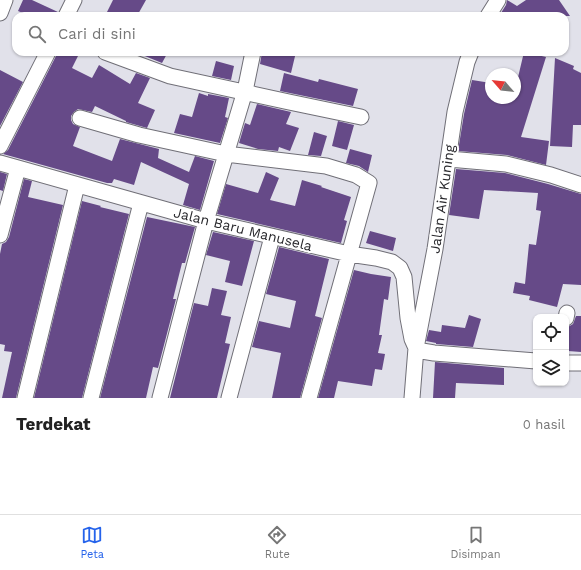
<!DOCTYPE html>
<html lang="id">
<head>
<meta charset="utf-8">
<style>
	:root { --surface:#fff; --page:#f6f6f6; --text:#222; --muted:#767676; --line:#e0e0e0; --accent:#2563eb }
	body { margin:0; font-family:"Work Sans",sans-serif; background:var(--page); color:var(--text) }
	.controls { position:absolute; right:12px; bottom:12px; display:grid; overflow:hidden; border-radius:8px; box-shadow:0 1px 3px #0004 }
	.controls button { width:36px; height:36px; display:grid; place-items:center; padding:0; border:0; border-bottom:1px solid var(--line); background:var(--surface); color:var(--text); font:20px sans-serif }
	.compass { position:absolute; left:485px; top:68px; width:36px; height:36px; border-radius:50%; background:var(--surface); box-shadow:0 1px 3px #0004; rotate:298deg }
	.list { margin:0; padding:0; list-style:none }
	h2 { display:flex; justify-content:space-between; align-items:center; height:52px; margin:0; padding:0 16px; font-size:17px }
	h2 small { font-size:13px; font-weight:400; color:var(--muted) }
	.icon { flex:none; width:22px; height:22px; fill:none; stroke:currentColor; stroke-width:2; stroke-linecap:round; stroke-linejoin:round }
	.map { position:relative; flex:none; width:581px; height:398px; overflow:hidden }
	.search { position:absolute; background:var(--surface); box-shadow:0 1px 3px #0004; left:12px; right:12px; top:12px; height:44px; display:flex; align-items:center; gap:10px; box-sizing:border-box; padding:0 14px; border-radius:12px; color:var(--muted); font-size:15px }
	.sheet { height:116px; background:var(--surface) }
	nav { display:flex; justify-content:space-around; align-items:center; box-sizing:border-box; height:56px; border-top:1px solid var(--line); background:var(--surface); font-size:11px; color:var(--muted) }
	nav a { display:grid; justify-items:center; gap:2px }
	nav .on { color:var(--accent) }
	.map>svg:first-child { display:block }
	.building { fill:#664a88 }
	.lines { fill:none; stroke-linecap:round; stroke-linejoin:round }
	.minor-casing { stroke:#706f77; stroke-width:17 }
	.minor { stroke:#fff; stroke-width:15 }
	.labels { text-anchor:middle; stroke-width:4; stroke-linejoin:round; paint-order:stroke }
	.street-label { font-size:14px; fill:#28282c; stroke:#fff }
</style>
</head>
<body>
<div class="map">
<svg width="581" height="398" viewBox="0 0 581 398">
	<rect width="100%" height="100%" fill="#e1e1ea"/>
	<path class="building" d="M23,0h9l26,12 -1,4h-27l-12,-5z
		M113,0h33l-9,16h-32z
		M507,0l10,6 9,-6h33l11,16h-71l7,-11z
		M57,52h23l-8,16 20,10 7,-13 31,19 6,-11 14,5 -12,25 17,7 -8,18 -21,-6v-1l-31,-15 -3,6 -14,-3 -4,3 -3,4v4l2,4 7,3 -7,19 39,15 8,-22 39,10 -1,9 31,14 6,-16 19,5 -14,49 -17,-5 6,-21 -48,-22 -7,23 -20,-6 -2,4h-5l-104,-29 5,-4 48,-94z
		M135,52h33l-6,11z
		M262,52h34l-5,21 -31,-9z
		M524,52l22,5 -25,80 28,4 -3,24 -39,-10 -49,-4 6,-37 8,-34 19,3v15h24v-8z
		M555,58l19,8 -1,3 8,4v52h-8l-1,22 -22,-1z
		M216,61l18,5 -3,14 -19,-4z
		M0,70l23,12 -23,44z
		M284,73l34,9 1,-3 39,10 -5,17 -73,-15z
		M199,93l9,3v-2l21,4 -4,19 3,1 -8,25 -46,-10 6,-19 12,3z
		M257,104l34,8 -5,12 13,4 -9,23 -11,-4 -1,4 -20,-2 -19,-6 6,-20 5,2z
		M338,121l16,4 -7,25 -15,-4z
		M314,132l13,4 -6,20 -13,-1z
		M350,149l22,6 -4,17 -9,-6 -13,-3z
		M456,169l49,4 43,11 33,10v91l-18,-1 -6,23 -28,-7 1,-4 -17,-3 2,-11 10,2 4,-40 7,1 5,-34 -5,-1 2,-17 -54,-3 -5,29 -30,-4z
		M0,172l7,2 -4,17 -3,-1z
		M266,172l13,6 -9,22 25,6 7,-26 20,6 -1,1 30,10 -7,23 3,1 -6,22 -124,-29 9,-30 32,9z
		M24,179l8,2 -4,16 35,8 -47,193h-14l10,-46 -8,-1 1,-6 -5,-1v-90l2,-10 4,-2 3,-5z
		M82,201l19,5 -1,1 29,7 -47,184h-48z
		M147,217l48,10 -10,36h-3l-9,36h3l-18,69 -5,-1 -7,31h-46z
		M370,231l26,7 -3,13 -27,-8z
		M213,232l41,9 -12,45 -17,-4 5,-21 -24,-6z
		M279,247l50,12 -14,57 7,2 -22,80h-28l9,-45 -29,-6 7,-26 31,7 6,-27 -30,-7z
		M354,270l17,4 20,3 -3,23 -4,-1 -5,36h3l-4,18 7,1 -3,16 -7,-1 -3,17 -34,-5 -4,17h-16z
		M212,288l15,3 -6,24 10,2 -6,26 5,1 -13,54h-47l24,-95 14,3z
		M469,315l12,4 -8,28 -37,-3v-1l-10,-2 3,-11 12,2 1,-7 23,3z
		M576,316h5v36l-13,-1v-24l5,-3z
		M435,362l69,6v17l-48,-2 -1,15h-22z"/>
	<g class="lines">
		<g class="minor-casing">
			<path id="minor" d="M0,13l5,-13
				M66,16l8,-16
				M488,16l10,-16
				M105,52l65,24 119,26 72,15
				M80,118l59,17 87,19 100,12 30,9 13,8c-20,71 -40,143 -60,215
				M0,146l48,-94
				M449,159l57,5 45,11 30,10
				M0,163l206,58 143,33 27,4 16,4 8,6 4,9 4,41 4,21 4,9 6,3 12,2 102,8
				M0,235l18,-67
				M566,318l1,-5
				M566,363h15
				M25,398l52,-213
				M91,398l50,-195
				M160,398l46,-177 39,-130 8,-39
				M229,398l43,-161
				M412,398l4,-50 19,-99 20,-137 12,-50 4,-10"/>
		</g>
		<use href="#minor" class="minor"/>
	</g>
	<g class="labels">
		<g class="street-label">
			<text transform="translate(442 199) rotate(-82)" y="5">Jalan Air Kuning</text>
			<text transform="translate(243 229) rotate(14)" y="5">Jalan Baru Manusela</text>
		</g>
	</g>
</svg>
<div class="controls">
<button><svg class="icon" aria-label="locate" viewBox="0 0 24 24"><circle cx="12" cy="12" r="6"/><path d="M12 2v4M12 18v4M2 12h4M18 12h4"/></svg></button>
<button><svg class="icon" aria-label="layers" viewBox="0 0 24 24"><path d="M12 4l9 5-9 5-9-5zM3 14l9 5 9-5"/></svg></button>
</div>
<svg class="compass" viewBox="-18 -18 36 36"><path d="M0-13l5 13h-10z" fill="#e53935"/><path d="M0 13l5-13h-10z" fill="#767676"/></svg>
<div class="search"><svg class="icon" aria-label="search" viewBox="0 0 24 24"><circle cx="10" cy="10" r="6"/><path d="M15 15l6 6"/></svg>Cari di sini</div>
</div>
<section class="sheet">
<h2>Terdekat<small>0 hasil</small></h2>
<ul class="list">
</ul>
</section>
<nav>
<a class="on"><svg class="icon" aria-label="map" viewBox="0 0 24 24"><path d="M3 6l6-2 6 2 6-2v14l-6 2-6-2-6 2zM9 4v14M15 6v14"/></svg>Peta</a>
<a><svg class="icon" aria-label="directions" viewBox="0 0 24 24"><path d="M12 3l9 9-9 9-9-9zM9 14v-3h6M13 9l2 2-2 2"/></svg>Rute</a>
<a><svg class="icon" aria-label="saved" viewBox="0 0 24 24"><path d="M7 4h10v16l-5-4-5 4z"/></svg>Disimpan</a>
</nav>
</body>
</html>
